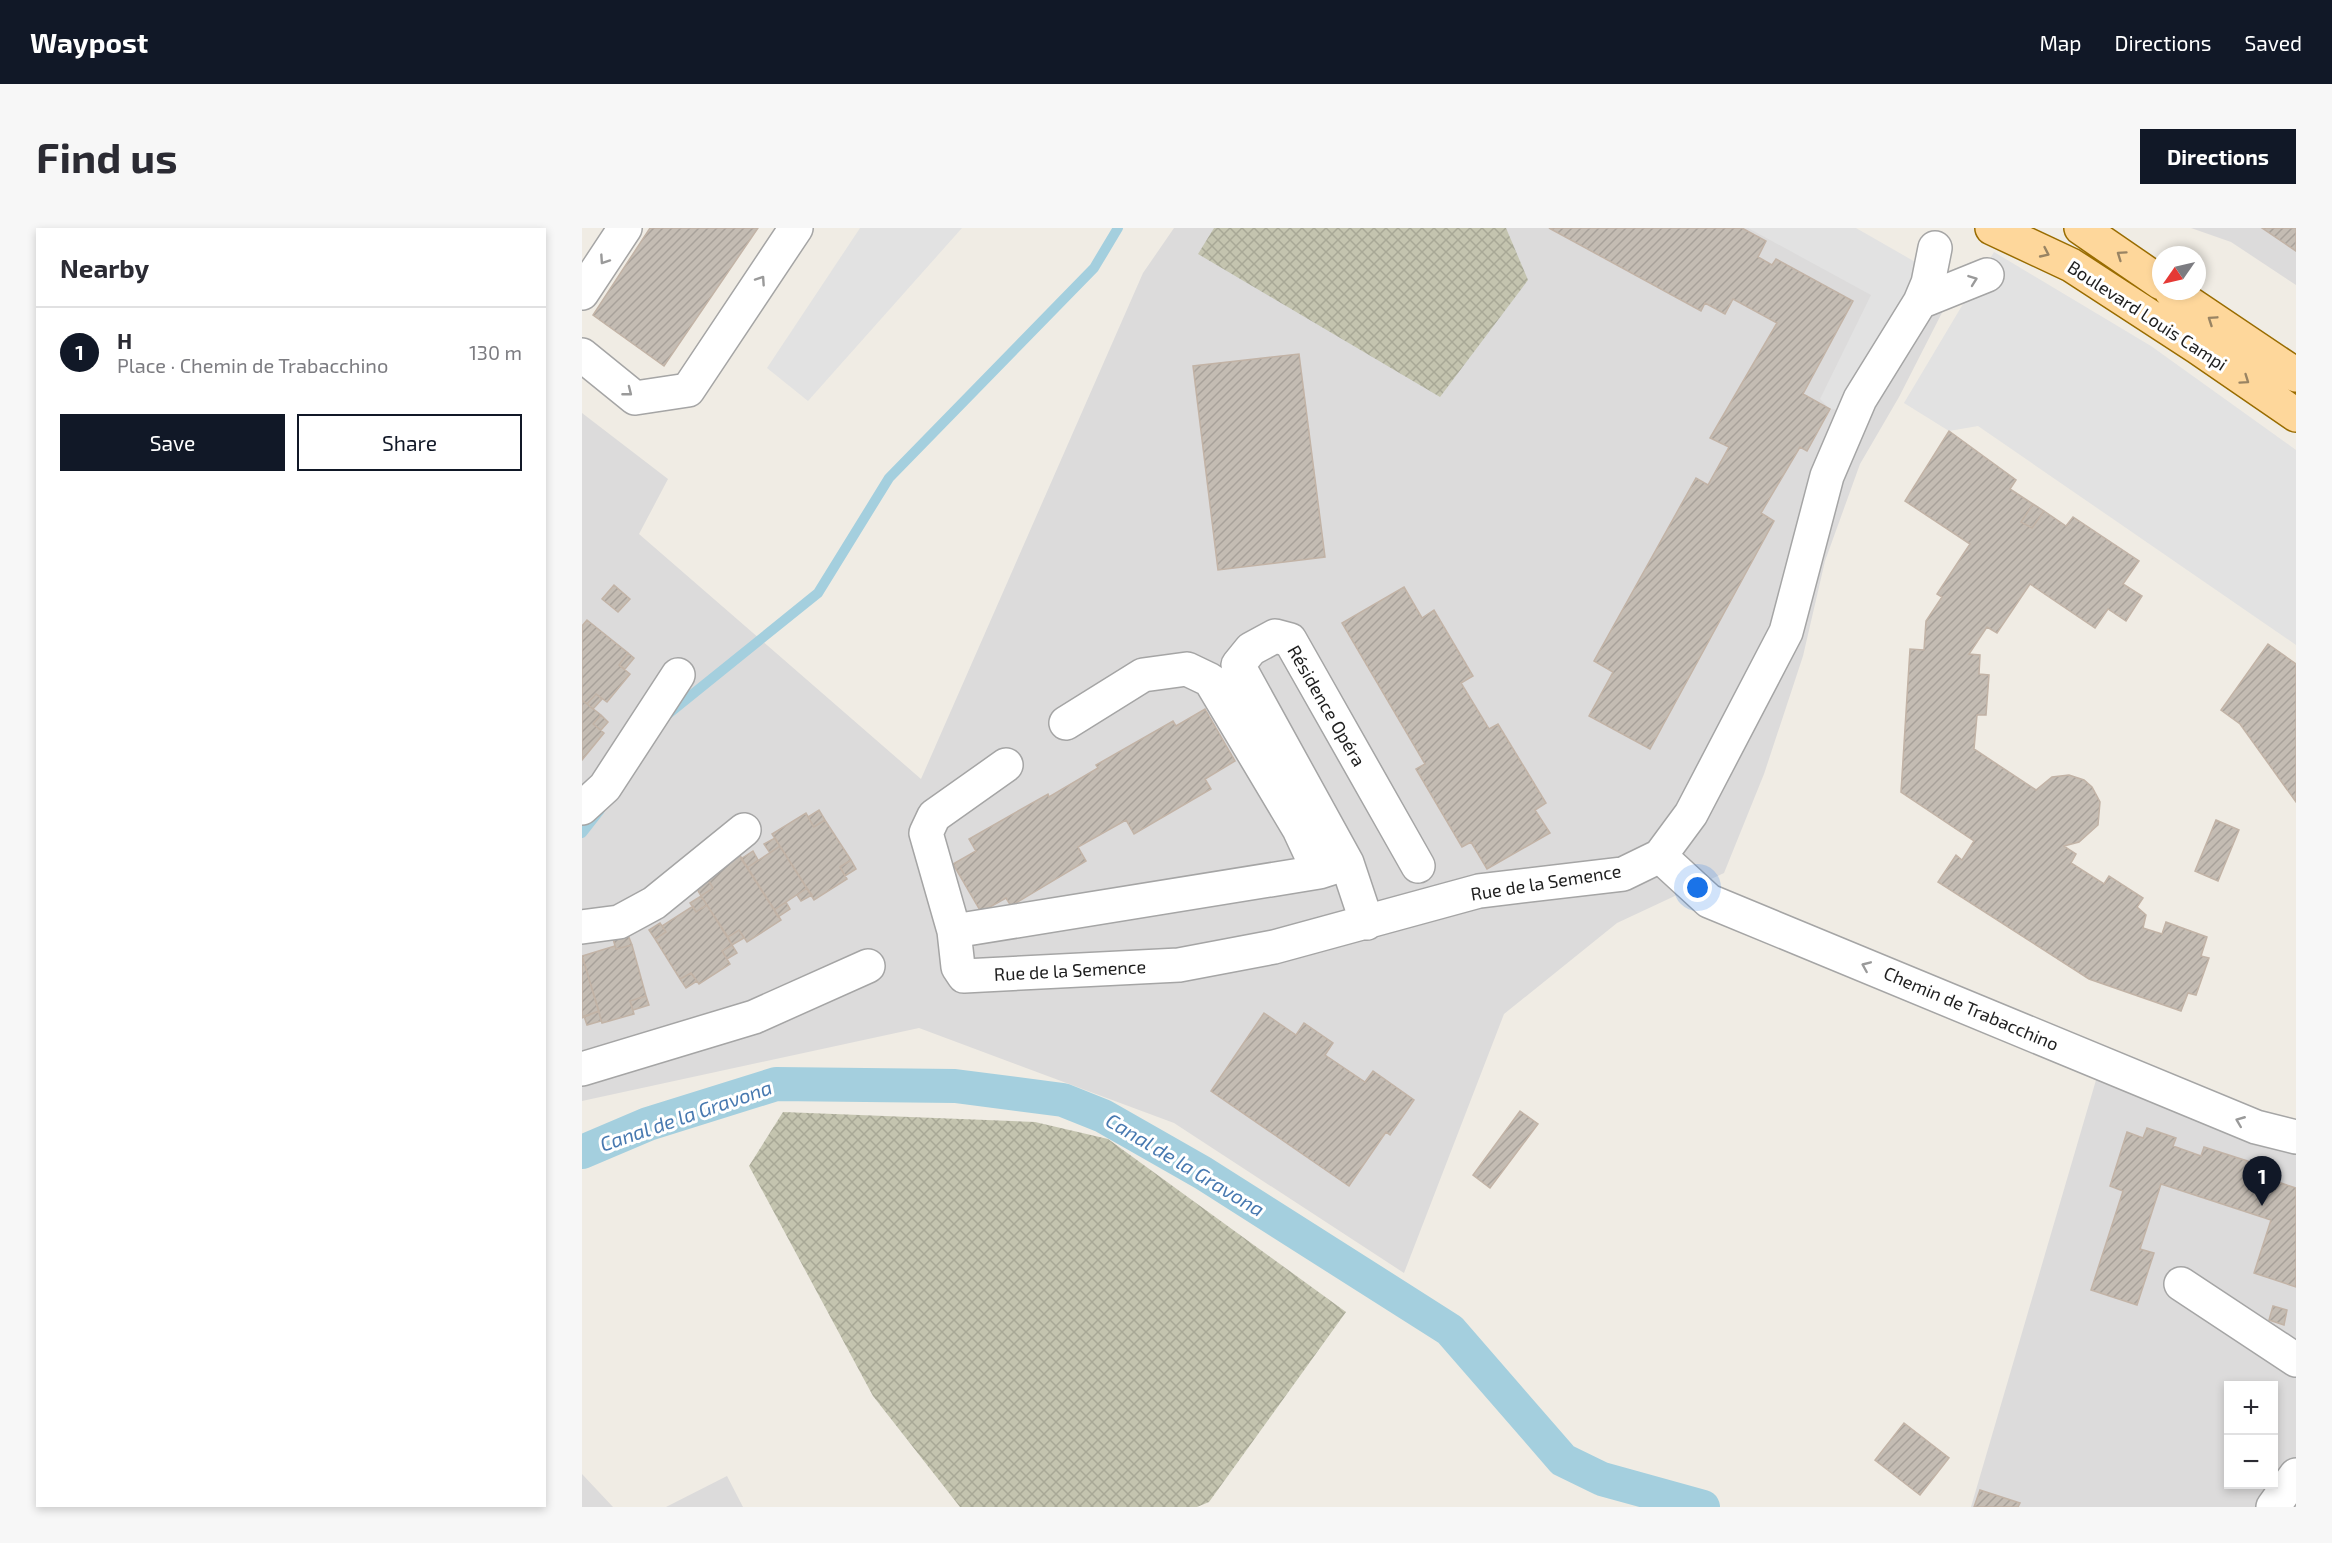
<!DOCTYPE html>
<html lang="en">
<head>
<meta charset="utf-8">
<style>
	:root { --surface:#fff; --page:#f7f7f7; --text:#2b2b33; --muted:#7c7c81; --line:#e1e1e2; --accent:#111827 }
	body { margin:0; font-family:"Exo 2",sans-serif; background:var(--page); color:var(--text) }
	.controls { position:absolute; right:18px; bottom:18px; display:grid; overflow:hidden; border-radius:0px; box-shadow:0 3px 9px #0003 }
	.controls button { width:54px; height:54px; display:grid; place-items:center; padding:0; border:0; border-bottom:2px solid var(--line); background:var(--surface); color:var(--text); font:30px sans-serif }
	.compass { position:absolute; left:1570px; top:18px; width:54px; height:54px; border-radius:50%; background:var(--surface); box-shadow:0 3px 9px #0003; rotate:236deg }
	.you { position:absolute; left:1116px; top:660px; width:21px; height:21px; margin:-15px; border:4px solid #fff; border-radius:50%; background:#1a73e8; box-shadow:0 0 0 9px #1a73e833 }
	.badge { display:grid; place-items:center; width:39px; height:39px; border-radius:50%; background:var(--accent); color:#fff; font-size:20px; font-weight:700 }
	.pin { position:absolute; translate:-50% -50px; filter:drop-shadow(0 2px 3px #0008) }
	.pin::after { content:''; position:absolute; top:32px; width:21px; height:18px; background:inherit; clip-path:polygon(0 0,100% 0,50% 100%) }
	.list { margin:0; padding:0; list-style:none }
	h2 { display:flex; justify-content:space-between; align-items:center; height:78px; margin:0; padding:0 24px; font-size:26px }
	h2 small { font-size:20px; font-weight:400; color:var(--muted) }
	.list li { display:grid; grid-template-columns:39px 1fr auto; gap:18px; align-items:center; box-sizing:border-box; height:90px; padding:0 24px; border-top:2px solid var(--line) }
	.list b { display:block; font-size:22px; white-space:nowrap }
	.list p { margin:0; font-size:20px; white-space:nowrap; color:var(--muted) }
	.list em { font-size:20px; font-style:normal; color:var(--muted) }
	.actions { display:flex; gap:12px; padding:18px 24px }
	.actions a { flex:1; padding:14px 0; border:2px solid var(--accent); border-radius:0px; text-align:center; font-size:21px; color:var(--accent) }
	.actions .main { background:var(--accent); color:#fff }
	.map { position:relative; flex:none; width:1714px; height:1279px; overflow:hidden; border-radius:0px }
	header { display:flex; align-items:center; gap:36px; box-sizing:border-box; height:84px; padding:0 30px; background:var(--accent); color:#fff }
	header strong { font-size:28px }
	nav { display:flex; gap:33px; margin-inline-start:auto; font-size:21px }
	.intro { display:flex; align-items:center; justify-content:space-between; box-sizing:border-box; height:144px; padding:0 36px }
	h1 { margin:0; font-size:42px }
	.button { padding:15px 27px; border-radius:0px; background:var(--accent); color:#fff; font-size:21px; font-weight:700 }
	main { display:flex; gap:36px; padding:0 36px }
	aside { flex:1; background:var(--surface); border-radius:0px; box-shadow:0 3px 9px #0003 }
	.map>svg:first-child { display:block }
	.residential { fill:#dcdbdb; fill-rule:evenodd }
	.construction { fill:url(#construction-cross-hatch) }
	.parking { fill:#e2e2e2 }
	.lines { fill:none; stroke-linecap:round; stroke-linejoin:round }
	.stream { stroke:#a4cfde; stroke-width:10 }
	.canal { stroke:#a4cfde; stroke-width:34 }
	.building { fill:url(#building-hatch); stroke:#c2b3a6; stroke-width:1.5 }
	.minor-casing { stroke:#a5a5a5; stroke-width:36 }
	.major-casing { stroke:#996c00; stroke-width:36 }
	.minor { stroke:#fff; stroke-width:33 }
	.major { stroke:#fed79b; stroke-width:33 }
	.oneway { stroke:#998463 }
	.oneway2 { stroke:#9a9a9a }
	.labels { text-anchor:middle; stroke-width:6; stroke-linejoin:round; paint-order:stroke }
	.street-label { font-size:18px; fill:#1e1e1e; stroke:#fff }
	.water-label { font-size:20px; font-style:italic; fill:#4879b0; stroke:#fff }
</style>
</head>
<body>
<header>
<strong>Waypost</strong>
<nav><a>Map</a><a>Directions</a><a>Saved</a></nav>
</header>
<div class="intro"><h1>Find us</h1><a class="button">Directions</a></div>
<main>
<aside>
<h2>Nearby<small></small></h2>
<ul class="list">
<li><span class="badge">1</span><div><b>H</b><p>Place · Chemin de Trabacchino</p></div><em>130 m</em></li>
</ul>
<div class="actions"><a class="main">Save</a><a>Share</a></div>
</aside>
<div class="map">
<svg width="1714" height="1279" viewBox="0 0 1714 1279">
	<defs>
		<pattern id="construction-cross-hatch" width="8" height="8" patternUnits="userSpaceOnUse" patternTransform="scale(1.5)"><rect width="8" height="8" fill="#c4c4af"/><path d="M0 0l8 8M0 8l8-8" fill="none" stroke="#a8a896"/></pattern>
		<pattern id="building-hatch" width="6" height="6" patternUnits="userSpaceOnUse" patternTransform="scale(1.5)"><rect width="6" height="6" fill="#c4bcb3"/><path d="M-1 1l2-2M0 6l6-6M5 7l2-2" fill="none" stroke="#a8a19a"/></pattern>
	</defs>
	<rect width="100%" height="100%" fill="#f0ece4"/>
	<path class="residential" d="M592,0h661l115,69 -51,100 -39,67 -35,97 -22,95 -39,118 -40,99 -107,50 -113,91 -100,259 -230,-150 -255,-95 -337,73v-688l86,66 -29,55 282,245 222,-506z
		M1609,0h105v57l-65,-43z
		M1519,835l195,75v369h-325zM1646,1158h46v98h-46z
		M0,1246l31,33h-31z
		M145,1248l16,31h-77z"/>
	<path class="construction" d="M632,0h292l22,52 -88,117 -242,-143z
		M201,884l252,10 73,17 238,173 -137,190 -12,5h-237l-87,-111 -124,-230z"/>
	<path class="parking" d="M278,0h102l-154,173 -41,-33z
		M1166,0h108l68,39 -74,144 -20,-2 -10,-10 51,-104z
		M1412,24l157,94 145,104v195l-318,-219 -29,5 -45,-28z"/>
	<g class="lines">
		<path class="stream" d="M86,486l150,-121 71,-115 205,-210 24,-40
			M0,605l18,-23"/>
		<path class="canal" d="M0,924l66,-28 128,-40 179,2 108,14 40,16 100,57 247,157 113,130 39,19 101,28"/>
	</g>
	<path class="building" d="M68,0h108l-94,138 -71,-51z
		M967,0h193l24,13 -8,16 14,8 4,-6 77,42 -50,93 27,15 -23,42 -7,-4 -39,66 13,8 -124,228 -61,-33 24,-44 -19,-11 102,-183 12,7 21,-38 -19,-9 67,-115 -44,-24 -8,15 -20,-11 -4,8z
		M1680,0h34v23z
		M717,126l26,203 -107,13 -25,-204z
		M1367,203l67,49 -6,9 23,15 -12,18 11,6 12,-17 22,15 7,-9 66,44 -16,23 19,12 -16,25 -18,-12 -13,19 -65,-44 -33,49 -10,-6 -18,27 11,1 -1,19 10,1 -3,40h-9l-3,34 62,41 16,-13 17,-2 15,5 8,7 8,15 -2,23 -19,17 -15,4 12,8 -5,9 33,21 5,-8 34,22 -6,9 9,8 -3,13 19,6 4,-12 41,15 -6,19 8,2 -13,37 -8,-2 -7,18 -92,-32 -151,-97 18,-27 6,5 12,-19 -73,-49 9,-143 14,1 2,-29 16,-24 -5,-3 33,-50 -65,-43z
		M1451,276l11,7 -12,17 -11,-6z
		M32,357l16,14 -12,13 -16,-13z
		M822,359l18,31 12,-8 39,66 -12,7 28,46 9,-5 48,79 -11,7 15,23 -63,36 -16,-27 -9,5 -46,-78 9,-5 -83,-141z
		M5,392l41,33 -9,12 11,9 -23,28 -11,-8 -9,10 -5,-4v-74z
		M1686,416l28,20v138l-56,-78 -19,-14z
		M46,425l6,5 -9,11 -6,-4z
		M14,466l6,5 -9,10 -6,-5z
		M0,472l19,15 -8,9 11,9 -22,27z
		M623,481l30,52 -30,18 6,10 -77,45 -8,-14 -48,27 8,14 -75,45 -5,-8 -25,14 -28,-48 23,-13 -7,-12 79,-45 1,3 49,-29 -2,-3 77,-44 3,5z
		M19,487l7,7 -7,8 -8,-6z
		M237,582l6,10 -11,7 -6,-10z
		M224,585l8,14 11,-7 26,40 -11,7 7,12 -33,21 -42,-66z
		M1634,592l23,10 -21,51 -23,-10z
		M193,610l5,8 -10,7 -6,-9z
		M198,618l27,42 -33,22 -27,-42z
		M171,623l5,9 -11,8 -6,-9z
		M157,626l42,66 -34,22 -8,-12 -11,7 -27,-41 12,-8 -8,-13z
		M269,632l5,9 -11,7 -5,-9z
		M126,651l5,9 -12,8 -5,-9z
		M225,660l5,7 -11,6 -4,-6z
		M119,668l6,9 -11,7 -6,-9z
		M204,674l4,7 -12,8 -4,-7z
		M125,677l25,40 -10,6 8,13 -31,20 -8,-11 -11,6 -25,-40 11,-7 -4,-6 31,-20 3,6z
		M78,695l6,9 -11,7 -6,-9z
		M157,702l5,8 -12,7 -4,-8z
		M46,707l4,10 -16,4 -3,-10z
		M50,717l14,51 -16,5 4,13 -32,9 -20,-67 33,-10 1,3z
		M150,717l5,8 -10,6 -5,-8z
		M1,731l16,52 -17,7v-59z
		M109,745l6,8 -11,7 -6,-9z
		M64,768l3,9 -16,5 -3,-9z
		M17,783l2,10 -14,4 -3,-9z
		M682,785l32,22 8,-12 29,20 -8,12 40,27 8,-11 41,29 -24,35 -4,-3 -37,54 -138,-95z
		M938,883l18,13 -48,64 -17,-13z
		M1565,900l29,10 -3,8 28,10 3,-9 56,18 -4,10 40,13v99l-42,-14 17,-53 -110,-36 -21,65 14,4 -17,52 -46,-15 32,-99 -13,-5 17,-54 16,6z
		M1691,1078l14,4 -3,15 -15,-5z
		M1322,1195l45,35 -29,37 -45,-35z
		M1398,1262l40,13 -2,4h-44z"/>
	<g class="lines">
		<g class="minor-casing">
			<path id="minor" d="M0,65l43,-65
				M1338,74l67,-27
				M0,127l53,43 53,-8 108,-162
				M484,495l77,-48 44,-6 23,11 89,149 20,43
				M424,537l-72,51 -8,17 28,98 4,36 6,9 215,-11 95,-18 205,-56 144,-17 37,-18 31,-42 95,-182 41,-156 33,-77 60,-97 8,-19 7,-35
				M0,580l23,-21 73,-112
				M1078,628l49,45 547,226 40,10
				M785,695l-20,-60 -109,-198 13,-16 24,-13 15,4 128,226
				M0,699l37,-5 35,-19 90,-73
				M372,703l365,-59 28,-9
				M0,841l172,-52 114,-51
				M1599,1056l115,76
				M1691,1279l23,-32"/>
		</g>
		<g class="major-casing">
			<path id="major" d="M1410,0l79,37 126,82 99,68
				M1499,0l80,55
				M1589,63l125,84"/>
		</g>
		<use href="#minor" class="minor"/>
		<use href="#major" class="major"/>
	</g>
	<defs><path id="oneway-chevron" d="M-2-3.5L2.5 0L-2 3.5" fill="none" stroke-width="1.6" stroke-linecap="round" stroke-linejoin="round" transform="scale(1.5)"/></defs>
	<g class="oneway">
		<use href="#oneway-chevron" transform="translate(1463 25) rotate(25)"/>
		<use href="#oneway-chevron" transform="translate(1539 27) rotate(-145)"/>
		<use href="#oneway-chevron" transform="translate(1630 92) rotate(-146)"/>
		<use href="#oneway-chevron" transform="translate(1663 152) rotate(35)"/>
	</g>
	<g class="oneway2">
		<use href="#oneway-chevron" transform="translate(22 32) rotate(124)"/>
		<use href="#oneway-chevron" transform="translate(179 52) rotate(-56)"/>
		<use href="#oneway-chevron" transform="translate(1391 52) rotate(-20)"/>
		<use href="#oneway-chevron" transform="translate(46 164) rotate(38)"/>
		<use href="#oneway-chevron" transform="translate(1284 738) rotate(-157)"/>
		<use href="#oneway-chevron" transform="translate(1658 893) rotate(-158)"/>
	</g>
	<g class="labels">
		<g class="street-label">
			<text transform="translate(1565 88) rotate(33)" y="6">Boulevard Louis Campi</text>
			<text transform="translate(744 478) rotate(60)" y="6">Résidence Opéra</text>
			<text transform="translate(964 655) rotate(-9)" y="6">Rue de la Semence</text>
			<text transform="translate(488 743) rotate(-3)" y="6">Rue de la Semence</text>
			<text transform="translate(1389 781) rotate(23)" y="6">Chemin de Trabacchino</text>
		</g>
		<g class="water-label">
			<text transform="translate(104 888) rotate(-19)" y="7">Canal de la Gravona</text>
			<text transform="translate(603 937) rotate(31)" y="7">Canal de la Gravona</text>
		</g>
	</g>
</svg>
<div class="controls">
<button>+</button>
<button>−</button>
</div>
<svg class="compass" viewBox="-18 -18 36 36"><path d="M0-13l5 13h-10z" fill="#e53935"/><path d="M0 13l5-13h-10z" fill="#7c7c81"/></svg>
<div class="you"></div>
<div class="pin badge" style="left:1680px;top:978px">1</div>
</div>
</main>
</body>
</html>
